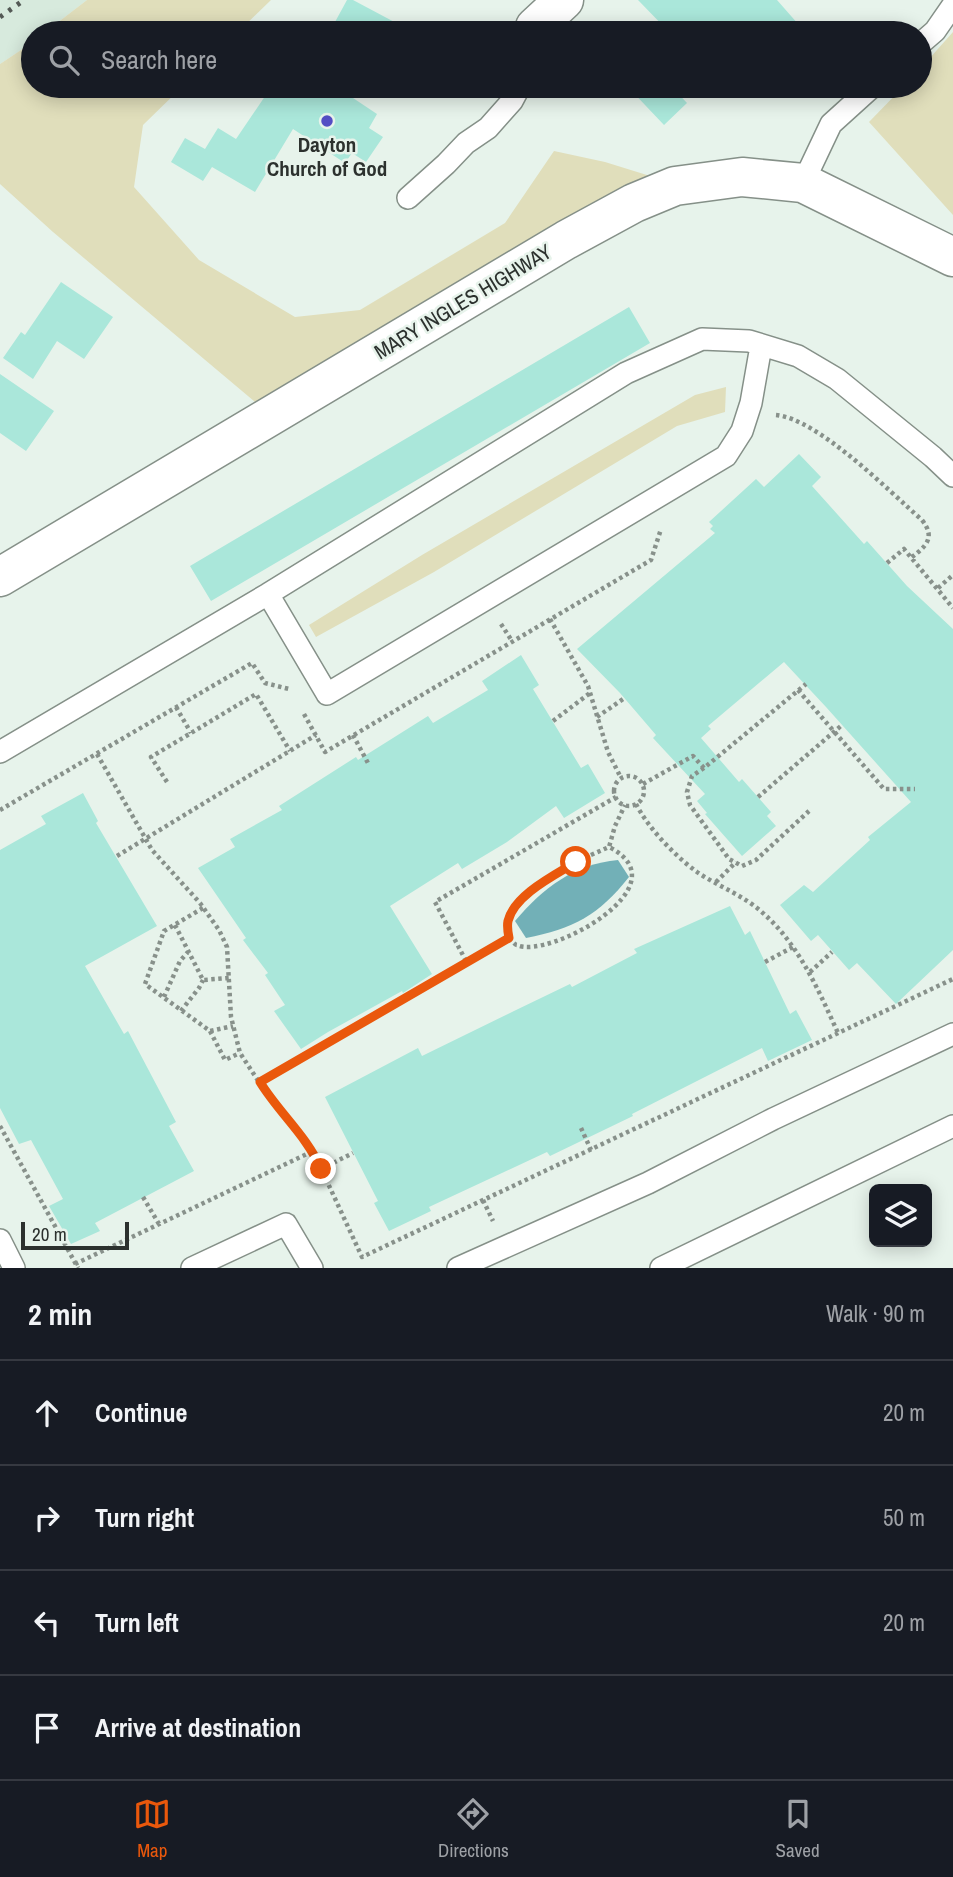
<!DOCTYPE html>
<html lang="en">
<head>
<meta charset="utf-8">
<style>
	:root { --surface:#171b24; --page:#242831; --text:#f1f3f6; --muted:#9ea1a6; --line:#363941; --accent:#ea580c }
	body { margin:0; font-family:"Archivo Narrow",sans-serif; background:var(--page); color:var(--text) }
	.controls { position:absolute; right:21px; bottom:21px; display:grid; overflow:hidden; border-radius:10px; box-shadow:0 4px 18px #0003 }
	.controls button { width:63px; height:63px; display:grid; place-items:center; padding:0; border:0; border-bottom:2px solid var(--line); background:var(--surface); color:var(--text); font:35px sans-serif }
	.scale { position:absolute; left:21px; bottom:18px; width:108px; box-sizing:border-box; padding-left:7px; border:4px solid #2c312e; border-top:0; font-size:19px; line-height:24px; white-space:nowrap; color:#2c312e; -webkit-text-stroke:5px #e7f3eb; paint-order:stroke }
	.stop { position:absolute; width:21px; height:21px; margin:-16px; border:5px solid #ea580c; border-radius:50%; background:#fff }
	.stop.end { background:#ea580c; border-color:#fff; box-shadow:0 2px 7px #0008 }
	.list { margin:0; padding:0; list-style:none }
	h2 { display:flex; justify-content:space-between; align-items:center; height:91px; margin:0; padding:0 28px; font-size:30px }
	h2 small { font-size:23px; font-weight:400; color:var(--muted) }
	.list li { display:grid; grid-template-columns:46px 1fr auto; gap:21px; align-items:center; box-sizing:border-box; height:105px; padding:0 28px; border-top:2px solid var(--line) }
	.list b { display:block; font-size:26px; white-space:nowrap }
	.list em { font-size:23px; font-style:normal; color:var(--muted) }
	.icon { flex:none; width:38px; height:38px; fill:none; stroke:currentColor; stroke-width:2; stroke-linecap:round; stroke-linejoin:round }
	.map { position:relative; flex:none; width:953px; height:1268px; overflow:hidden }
	.search { position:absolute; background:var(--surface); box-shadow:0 4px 18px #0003; left:21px; right:21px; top:21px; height:77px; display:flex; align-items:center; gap:18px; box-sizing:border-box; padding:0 24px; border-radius:38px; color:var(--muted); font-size:26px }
	.sheet { height:511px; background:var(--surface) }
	nav { display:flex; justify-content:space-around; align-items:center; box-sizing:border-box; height:98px; border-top:2px solid var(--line); background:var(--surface); font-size:19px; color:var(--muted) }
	nav a { display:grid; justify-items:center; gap:4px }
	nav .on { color:var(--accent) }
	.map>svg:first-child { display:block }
	.built { fill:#d7eadd }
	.green { fill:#e0debb }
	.water { fill:#72b0b7 }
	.building { fill:#aae7da }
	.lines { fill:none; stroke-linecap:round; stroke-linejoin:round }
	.service-casing { stroke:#859088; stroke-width:24 }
	.minor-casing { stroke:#859088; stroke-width:41 }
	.tertiary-casing { stroke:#859088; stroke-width:41 }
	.path { stroke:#88918b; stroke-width:4.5; stroke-dasharray:3.5 3.5; stroke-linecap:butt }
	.service { stroke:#fff; stroke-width:21 }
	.minor { stroke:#fff; stroke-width:38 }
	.tertiary { stroke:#fff; stroke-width:38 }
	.rail { stroke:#535955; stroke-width:5; stroke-dasharray:3.5 7; stroke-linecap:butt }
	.route { stroke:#ea580c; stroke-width:9 }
	.poi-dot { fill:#544dc4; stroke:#e7f3eb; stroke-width:2.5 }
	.labels { text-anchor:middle; stroke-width:5; stroke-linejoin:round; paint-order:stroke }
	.poi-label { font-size:21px; font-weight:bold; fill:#2c312e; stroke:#e7f3eb }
	.street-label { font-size:21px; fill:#2c312e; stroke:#e7f3eb }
</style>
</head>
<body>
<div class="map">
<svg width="953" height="1268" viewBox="0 0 953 1268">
	<rect width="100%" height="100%" fill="#e7f3eb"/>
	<path class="built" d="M0,0h87l-43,33h-11v9l-33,22z"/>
	<path class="green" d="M87,0h184l-34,33h-193z
		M953,32v183l-84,-93 35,-36h16v-17z
		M33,42v44h150l-40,39 -9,62 65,73 96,57 65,-7 145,-87 49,-72 51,11 58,18 -402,227 -208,-175 -53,-48v-120z
		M726,387l-1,25 -48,14 -243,146 -118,65 -7,-12 113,-70 273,-160z"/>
	<path class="water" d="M618,860l11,17c-30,38 -56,52 -103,61l-11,-17c28,-33 59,-57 103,-61z"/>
	<path class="building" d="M347,0h6l62,33h-86z
		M638,0h139l29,33h-136z
		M272,86h63l42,28 -8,14 14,9 -17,25 -14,-9 -7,10 -52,-34 -38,63 -43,-25 -9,14 -32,-19 14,-24 20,11 13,-21 18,11z
		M627,86h44l16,17 -23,22z
		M61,282l52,35 -29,42 -27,-18 -24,38 -30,-21 18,-26 4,3z
		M629,307l21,36 -439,258 -21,-35z
		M0,374l54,37 -28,40 -26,-18z
		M799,454l22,23 -9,9 52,58 3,-3 40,45 46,43v321l-57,54 -39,-41 -8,7 -31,-35 -7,6 -31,-36 24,-20 9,7 57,-52 -2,-3 43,-35 -85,-95 -42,-45 -76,64 3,3 -10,9 38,44 3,-3 29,33 -4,4 9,10 -34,30 -37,-42 2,-1 -10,-12 8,-7 -52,-56 3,-3 -36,-42 -43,-44 138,-116 -5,-4 3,-3 -4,-4 47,-43 8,8z
		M521,655l18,30 -6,4 48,79 7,-4 17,29 -41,25 -8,-12 -49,36 -45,27 -4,-6 -68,43 42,68 -29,19 -1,-2 -74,41 -27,17 -27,-38 11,-6 -20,-30 3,-2 -25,-33 3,-2 -48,-70 37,-21 -5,-8 52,-29 -3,-4 77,-49 2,3 70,-44 5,7 55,-33 -6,-9z
		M83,793l15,28 -2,2 61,103 -72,40 39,68 4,-3 48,91 -7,4 25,45 -99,52 5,8 -29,13 -22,-38 14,-7 -32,-59 -12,4 -19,-36v-258l46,-26 -5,-8z
		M730,906l15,29 5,-4 40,83 6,-4 16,30 -44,21 -6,-13 -130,66 1,2 -83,40 -3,-4 -118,55 2,4 -42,20 -15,-28 4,-2 -53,-104 93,-49 4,8 92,-45 56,-27 2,3 65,-34 -3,-4z"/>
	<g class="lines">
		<g class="service-casing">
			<path id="service" d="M920,44l15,-13 18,-26
				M803,183l28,-59 42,-38
				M408,198l38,-34 20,-21 22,-15 24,-27 8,-15
				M761,346l-10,57 -9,28 -16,25 -399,238 -59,-100 358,-221 76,-34 47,2 49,15 39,23 96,78 20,19
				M0,752l268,-158
				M0,1240l14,28
				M192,1268l94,-44 26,44
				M458,1268l190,-85 125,-64 180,-85
				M661,1268l292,-142"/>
		</g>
		<g class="minor-casing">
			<path id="minor" d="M535,27l29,-27"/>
		</g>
		<g class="tertiary-casing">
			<path id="tertiary" d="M0,577l566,-337 68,-37 41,-17 67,-9 61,6 150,74"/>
		</g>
		<path class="path" d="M776,415c42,4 113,76 146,105 14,18 4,26 -11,38
			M887,563l17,-14 49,59
			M938,588l15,-13
			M550,619l38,67 20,66 13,26
			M501,624l11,17
			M798,690l86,99h31
			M176,707l15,26
			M304,714l21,38 326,-192 10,-31
			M597,717l26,-18
			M553,721l37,-28
			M353,735l16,30
			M97,754l55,96 48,53 19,27 8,17 4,70 9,36 32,49 41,49
			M704,768l-12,8 -5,16 3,13 39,54 13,7 14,-6 53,-49
			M614 791a15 15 0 1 1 30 0a15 15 0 1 1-30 0Z
			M167,782l-16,-25 105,-63 34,57
			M643,784l50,-28 11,12 102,-84
			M758,797l84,-72
			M636,804c13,25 38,51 61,68 19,13 41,21 60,36 40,32 60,79 81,125
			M0,810l252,-147 13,20 24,6
			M117,856l199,-121
			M716,882l20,-20
			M203,908l-39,23 -19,53 65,47 23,-5
			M175,925l28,55 26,-2
			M509,938c1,1 6,7 8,7 30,15 169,-59 92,-98
			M466,961l-31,-59 181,-105
			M765,962l28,-15
			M810,972l22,-20
			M164,997l16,-36 8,-9
			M181,1011l18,-23 4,-8
			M210,1031l15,29 15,-7
			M260,1082l249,-144c-1,-11 -1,-22 6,-32 22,-28 62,-45 94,-59l6,-21 10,-21
			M0,1126l78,142
			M581,1128l10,22
			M321,1169l32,-16
			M143,1197l16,27
			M483,1200l10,21
			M75,1264l238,-113 49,106 591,-278"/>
		<use href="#service" class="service"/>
		<use href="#minor" class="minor"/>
		<use href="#tertiary" class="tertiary"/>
		<path class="rail" d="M0,17l24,-17"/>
	</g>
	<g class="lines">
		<path class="route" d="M321,1169c-14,-33 -42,-56 -61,-87l249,-144c-1,-5 -2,-12 -1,-17 6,-26 47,-46 68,-59"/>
	</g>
	<circle class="poi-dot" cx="327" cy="121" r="7"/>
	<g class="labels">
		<g class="poi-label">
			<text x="327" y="152">Dayton<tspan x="327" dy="24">Church of God</tspan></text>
		</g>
		<g class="street-label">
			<text transform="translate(463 302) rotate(-31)" y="7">MARY INGLES HIGHWAY</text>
		</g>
	</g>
</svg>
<div class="controls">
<button><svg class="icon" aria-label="layers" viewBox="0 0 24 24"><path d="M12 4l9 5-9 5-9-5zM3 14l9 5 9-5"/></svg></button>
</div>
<div class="scale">20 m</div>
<div class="stop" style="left:576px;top:862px"></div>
<div class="stop end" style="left:321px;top:1169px"></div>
<div class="search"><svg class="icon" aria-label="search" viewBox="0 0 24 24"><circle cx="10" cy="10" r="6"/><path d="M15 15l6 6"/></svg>Search here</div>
</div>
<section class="sheet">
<h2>2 min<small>Walk · 90 m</small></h2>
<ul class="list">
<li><svg class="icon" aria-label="ahead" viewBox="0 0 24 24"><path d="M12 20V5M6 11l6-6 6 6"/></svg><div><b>Continue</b></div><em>20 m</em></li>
<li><svg class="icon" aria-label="right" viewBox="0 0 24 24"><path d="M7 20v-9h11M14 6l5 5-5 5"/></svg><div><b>Turn right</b></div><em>50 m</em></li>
<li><svg class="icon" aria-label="left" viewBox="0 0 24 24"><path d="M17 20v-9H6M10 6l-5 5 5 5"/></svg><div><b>Turn left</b></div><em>20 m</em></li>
<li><svg class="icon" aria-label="arrive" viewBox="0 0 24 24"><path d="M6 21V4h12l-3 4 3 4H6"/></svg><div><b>Arrive at destination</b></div></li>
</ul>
</section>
<nav>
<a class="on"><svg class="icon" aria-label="map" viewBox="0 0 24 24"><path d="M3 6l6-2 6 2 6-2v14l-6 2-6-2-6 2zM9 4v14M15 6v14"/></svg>Map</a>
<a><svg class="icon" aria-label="directions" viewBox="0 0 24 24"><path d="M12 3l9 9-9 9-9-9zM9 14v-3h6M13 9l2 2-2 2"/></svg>Directions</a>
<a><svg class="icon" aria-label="saved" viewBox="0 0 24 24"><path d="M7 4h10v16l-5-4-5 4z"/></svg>Saved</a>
</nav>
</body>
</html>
